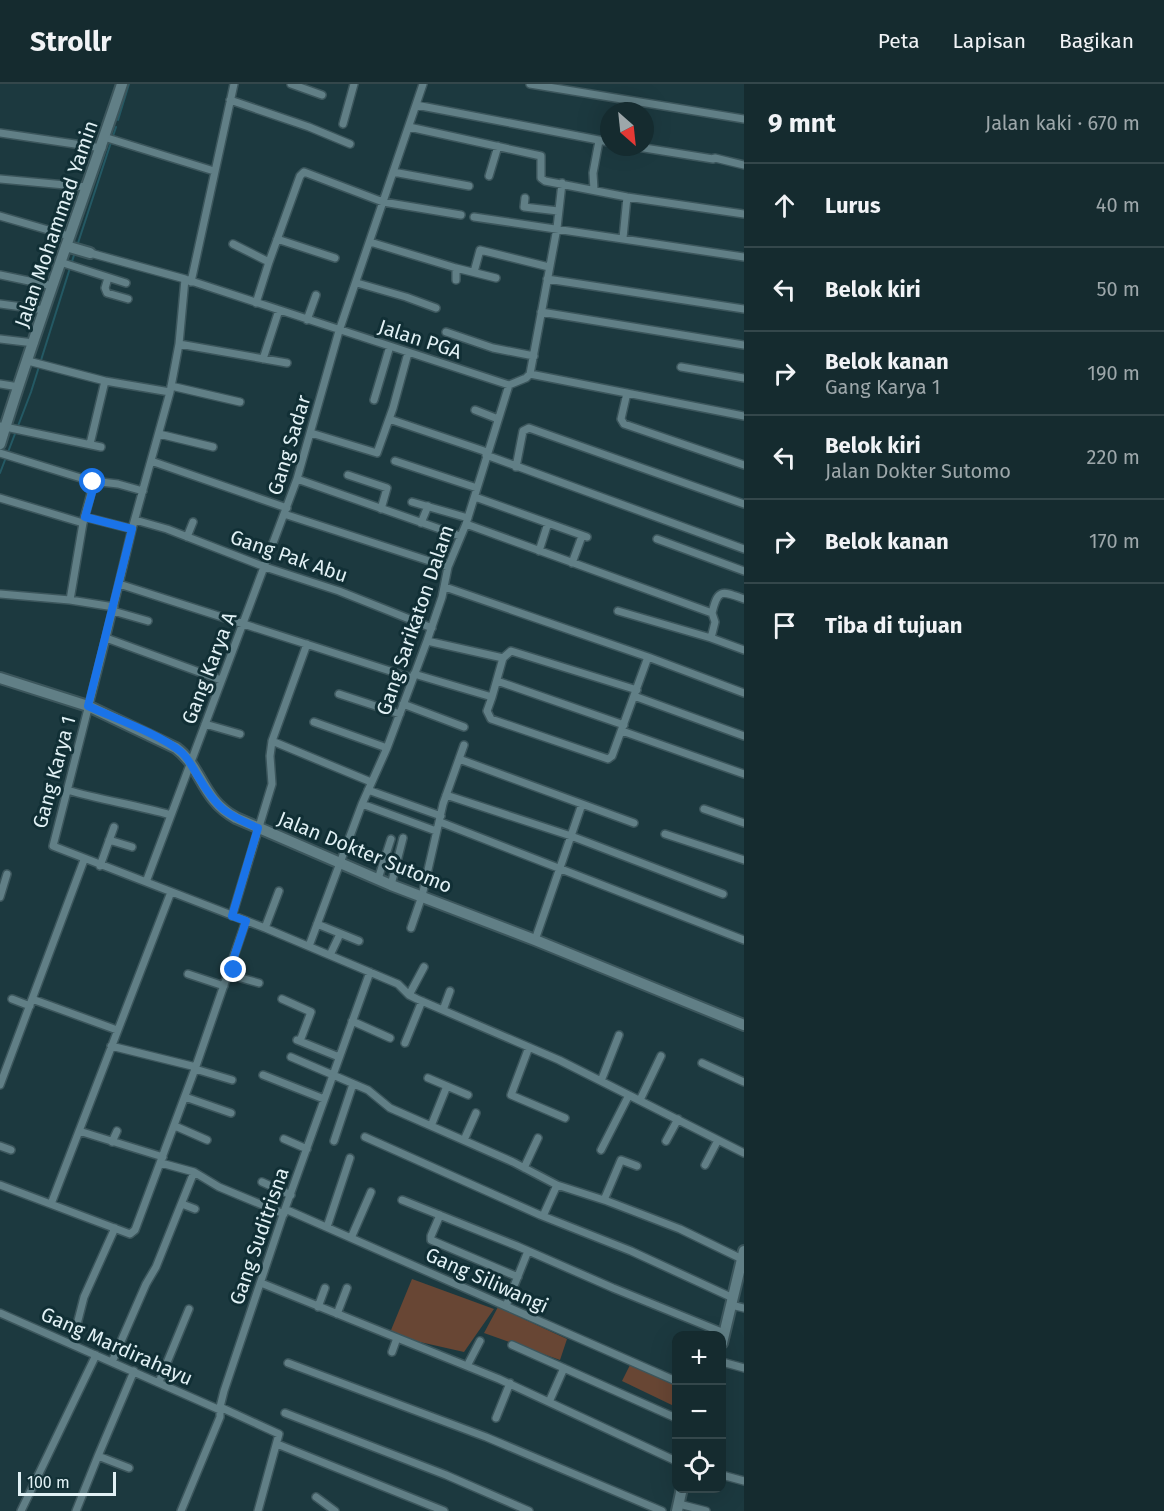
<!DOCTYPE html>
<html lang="id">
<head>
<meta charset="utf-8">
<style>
	:root { --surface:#152b2f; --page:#22373b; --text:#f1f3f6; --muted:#9da7aa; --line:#34474b }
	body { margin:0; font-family:"Fira Sans",sans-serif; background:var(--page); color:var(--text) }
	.controls { position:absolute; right:18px; bottom:18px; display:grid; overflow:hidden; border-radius:12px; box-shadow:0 6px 24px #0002 }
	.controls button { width:54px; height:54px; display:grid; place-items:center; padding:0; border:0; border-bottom:2px solid var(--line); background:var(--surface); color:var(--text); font:30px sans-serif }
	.compass { position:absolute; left:600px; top:18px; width:54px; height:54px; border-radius:50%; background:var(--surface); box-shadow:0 6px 24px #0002; rotate:153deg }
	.scale { position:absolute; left:18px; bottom:15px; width:98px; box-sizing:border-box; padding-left:6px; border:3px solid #e1f1f5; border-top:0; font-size:16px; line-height:21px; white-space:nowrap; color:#e1f1f5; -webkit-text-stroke:4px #112f35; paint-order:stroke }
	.stop { position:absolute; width:18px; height:18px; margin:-14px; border:4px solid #1a73e8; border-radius:50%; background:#fff }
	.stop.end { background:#1a73e8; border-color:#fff; box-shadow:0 2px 6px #0008 }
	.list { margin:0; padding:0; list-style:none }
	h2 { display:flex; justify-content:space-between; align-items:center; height:78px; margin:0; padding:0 24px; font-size:26px }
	h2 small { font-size:20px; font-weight:400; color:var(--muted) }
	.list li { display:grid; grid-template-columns:39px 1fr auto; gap:18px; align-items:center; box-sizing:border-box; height:84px; padding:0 24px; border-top:2px solid var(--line) }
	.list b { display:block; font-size:22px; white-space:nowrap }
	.list p { margin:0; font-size:20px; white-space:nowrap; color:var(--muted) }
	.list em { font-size:20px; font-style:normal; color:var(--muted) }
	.icon { flex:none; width:33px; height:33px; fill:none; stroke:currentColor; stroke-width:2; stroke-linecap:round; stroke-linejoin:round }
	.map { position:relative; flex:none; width:744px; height:1427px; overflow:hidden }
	header { display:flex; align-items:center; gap:36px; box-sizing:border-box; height:84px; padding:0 30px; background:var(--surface); border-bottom:2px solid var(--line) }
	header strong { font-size:28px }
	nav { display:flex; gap:33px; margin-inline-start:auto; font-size:21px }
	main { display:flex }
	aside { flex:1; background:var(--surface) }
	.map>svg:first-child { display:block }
	.green { fill:#684634 }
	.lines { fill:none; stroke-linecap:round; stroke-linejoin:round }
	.stream { stroke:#245964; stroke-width:2 }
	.street-casing { stroke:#3c565c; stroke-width:10 }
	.secondary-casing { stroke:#3c565c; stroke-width:14 }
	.street { stroke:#617f86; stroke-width:7 }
	.secondary { stroke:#617f86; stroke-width:10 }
	.route { stroke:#1a73e8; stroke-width:8 }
	.labels { text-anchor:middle; stroke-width:6; stroke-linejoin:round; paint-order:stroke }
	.street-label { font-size:20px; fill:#e1f1f5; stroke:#112f35 }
</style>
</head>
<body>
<header>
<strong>Strollr</strong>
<nav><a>Peta</a><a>Lapisan</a><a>Bagikan</a></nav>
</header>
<main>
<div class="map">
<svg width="744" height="1427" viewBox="0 0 744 1427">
	<rect width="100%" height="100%" fill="#1c393f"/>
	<path class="green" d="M412,1195l82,30 -30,43 -75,-17z
		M498,1223l69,32 -7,21 -76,-27z
		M630,1281l46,17v25l-54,-26z"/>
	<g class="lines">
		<path class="stream" d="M118,36l11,-36
			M77,162l39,-119
			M0,389l31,-81 44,-140"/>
		<g class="street-casing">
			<path id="street" d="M291,0l31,11
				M530,0l214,35
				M230,16l79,27 41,17
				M416,21l193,37
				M343,40l11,-40
				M409,43l132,29v22l4,3 82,16 117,17
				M0,49l102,15
				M104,53l110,34
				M638,63l75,12 2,-1 29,7
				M393,88l76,14
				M489,92l9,-30
				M0,95l87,8
				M594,106l-1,-17 6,-32
				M525,114l-1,9 34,4
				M0,132l69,20
				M474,133l270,40
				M623,154l4,-41
				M277,155l58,19
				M370,158l86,26v12
				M233,160l36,18
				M90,169l95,26 324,106 17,-7 4,-4 214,42
				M60,178l66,21
				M456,184l40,10
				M474,188l6,-22 69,17
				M0,191l53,11
				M108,194l-3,10 2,5 21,6
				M185,195l-6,65 -9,48 -38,137 -26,109 -53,208 212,82 133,56 11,11 8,4 142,61 185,93
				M547,195l197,30
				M191,198l43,-198
				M357,199l49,14 30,11
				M256,219l13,-41 31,-86 4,-4 79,30 78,13
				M0,220l45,6
				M541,228l203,33
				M307,236l9,-25
				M446,248l47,16 41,8
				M0,255l34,4
				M179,260l108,19
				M263,275l16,-49
				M28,277l77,20 65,11
				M681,283l63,11
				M530,290l27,-146 5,-45
				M0,300l19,3
				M171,302l69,16
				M627,309l-6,26 3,5 120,41
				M374,316l16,-54
				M475,326l23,9
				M389,335l98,33
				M0,342l101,21
				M311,349l66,20 16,-45 15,-55
				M159,350l54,13
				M90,360l15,-63
				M0,369l94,29 -11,41 -13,77
				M486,371l258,94
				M151,377l136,47
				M395,377l82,27
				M516,383l7,-36 6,-3 215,76
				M348,391l39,13 -6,21
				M297,395l163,57
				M92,397l26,3 25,7
				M475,413l112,40
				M0,414l83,25
				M412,418l56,16
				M284,430l164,53
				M85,433l47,12
				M135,436l32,9 98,38 74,24 93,37
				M421,439l7,-17
				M466,440l246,89 3,9 -4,16 33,12
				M187,453l6,-15
				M657,455l87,32
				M539,467l9,-28
				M572,479l10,-27
				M119,500l293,94
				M0,510l70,6 44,7
				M113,527l35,10
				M618,527l93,27
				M712,529c6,-25 10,-22 32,-14
				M106,554l115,42
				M427,557l76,17
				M648,573l96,36
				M414,590l78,23 -5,14 4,8 117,40 4,-3 36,-99 -203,-70
				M497,597l127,44
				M339,610l61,20
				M634,612l110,40
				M492,613l11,-39 8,-7 126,39
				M403,620l61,23
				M314,638l73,26
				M205,640l35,10
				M622,647l122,43
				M272,657l99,41
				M459,675l175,64
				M67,706c34,10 69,15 104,25
				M368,706l73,26
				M446,711l125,41 152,58
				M362,720l74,27
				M704,725l40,14
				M440,738l304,118
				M665,750l79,26
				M109,756l23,7
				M100,782l14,-39
				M378,795l13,-40
				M146,798l151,-403 42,-148 84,-247
				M391,801l12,-47
				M0,813l7,-23
				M232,832l40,-132 -2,-28 2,-15 35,-97
				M317,840l42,17
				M265,844l14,-37
				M411,844l11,-32 21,-92 21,-59
				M535,856l47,-136
				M309,862l53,-142 25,-56 40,-107 15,-44 6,-30 18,-43 43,-139
				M330,871l10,-21
				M230,885l8,3 3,6 18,5
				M188,890l36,12
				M409,911l15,-28
				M12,915l18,7
				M32,915l85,31
				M282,915l29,13 -11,29
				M443,926l7,-19
				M352,937l38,17
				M297,956l42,17
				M405,959l17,-42
				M111,962l85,21
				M529,963l-18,48 54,23
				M291,973l77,33 22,18 123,54 44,23 50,16 73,28 64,31
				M702,979l42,19
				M195,985l37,11
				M263,991l61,24
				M428,994l40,17
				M601,997l18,-46
				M0,1001l84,-225
				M185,1013l46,16
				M640,1016l21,-44
				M175,1042l32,14
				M431,1042l16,-40
				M79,1047l84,26
				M365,1053l175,78 91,36 102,47
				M284,1055l23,10
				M464,1056l12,-27
				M334,1057l19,-57
				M666,1057l12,-22
				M112,1058l5,-11
				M0,1062l11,4
				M601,1066l28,-55
				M161,1079l33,9 25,15 65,27
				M705,1081l13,-25
				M524,1084l14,-30
				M262,1098l29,13
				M0,1101l130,49 5,-4 60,-161 51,-148
				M402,1116l115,46 96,42 111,45
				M604,1116l17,-40 16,6
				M51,1120l120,-312
				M182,1120l13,5
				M285,1125l391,172
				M440,1131l-9,21v4l87,37
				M543,1132l14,-31
				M327,1143l23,-69
				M351,1154l20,-46
				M261,1199l238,96 177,82
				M731,1221l13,3
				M506,1222l22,-55
				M318,1223l7,-19
				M0,1229l220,97
				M337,1230l10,-26
				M72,1260l12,-47 31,-69
				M512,1261l164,73
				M392,1268l5,-14
				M112,1278l34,-78 10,-17 38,-95
				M722,1278l22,6
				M288,1279l198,74 176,74
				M467,1282l13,-25
				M159,1298l30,-73
				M549,1318l15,-34
				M220,1323l59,27 -21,77
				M285,1329l161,62 83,36
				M496,1334l14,-35
				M277,1360l167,67
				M129,1384l-31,-12 36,-85
				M722,1391l22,6
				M316,1413l19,14
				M679,1420l27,7
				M21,1427l75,-156
				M76,1427l22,-55
				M181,1427l39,-94v-10l4,-16 61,-182 85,-237"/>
		</g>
		<g class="secondary-casing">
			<path id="secondary" d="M66,162l24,7
				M0,360c37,-121 82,-240 122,-360
				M0,594l88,28 88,42c26,19 25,51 60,70l155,67 144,55 209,85
				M722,1259l22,-92
				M677,1427l5,-23"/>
		</g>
		<use href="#street" class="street"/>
		<use href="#secondary" class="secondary"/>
	</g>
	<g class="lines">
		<path class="route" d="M93,398l1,4 -9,31 47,12 -44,177c26,12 71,28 92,45 9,7 13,18 19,27 18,30 26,36 59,50l-26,88 14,5 -16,48 4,1"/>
	</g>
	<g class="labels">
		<g class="street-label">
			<text transform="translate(56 140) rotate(-71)" y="7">Jalan Mohammad Yamin</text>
			<text transform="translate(420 255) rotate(18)" y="7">Jalan PGA</text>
			<text transform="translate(289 361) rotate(-73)" y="7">Gang Sadar</text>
			<text transform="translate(289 472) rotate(19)" y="7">Gang Pak Abu</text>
			<text transform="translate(415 536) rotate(-71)" y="7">Gang Sarikaton Dalam</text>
			<text transform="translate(209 584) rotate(-69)" y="7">Gang Karya A</text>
			<text transform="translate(54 688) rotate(-75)" y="7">Gang Karya 1</text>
			<text transform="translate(365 768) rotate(22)" y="7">Jalan Dokter Sutomo</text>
			<text transform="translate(259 1152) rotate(-71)" y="7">Gang Suditrisna</text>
			<text transform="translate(487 1196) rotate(24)" y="7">Gang Siliwangi</text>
			<text transform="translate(117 1262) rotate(24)" y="7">Gang Mardirahayu</text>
		</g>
	</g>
</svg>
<div class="controls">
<button>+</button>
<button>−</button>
<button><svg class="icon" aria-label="locate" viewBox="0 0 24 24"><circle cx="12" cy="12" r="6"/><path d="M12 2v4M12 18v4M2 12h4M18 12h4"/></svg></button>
</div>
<svg class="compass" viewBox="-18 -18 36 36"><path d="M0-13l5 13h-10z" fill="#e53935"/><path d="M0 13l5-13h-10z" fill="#9da7aa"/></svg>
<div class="scale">100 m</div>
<div class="stop" style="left:93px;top:398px"></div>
<div class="stop end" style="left:234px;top:886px"></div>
</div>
<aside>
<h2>9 mnt<small>Jalan kaki · 670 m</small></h2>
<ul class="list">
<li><svg class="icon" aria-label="ahead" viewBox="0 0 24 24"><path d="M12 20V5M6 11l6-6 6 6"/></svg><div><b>Lurus</b></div><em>40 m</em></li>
<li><svg class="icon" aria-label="left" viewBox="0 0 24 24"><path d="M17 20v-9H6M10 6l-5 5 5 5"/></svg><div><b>Belok kiri</b></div><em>50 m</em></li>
<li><svg class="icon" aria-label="right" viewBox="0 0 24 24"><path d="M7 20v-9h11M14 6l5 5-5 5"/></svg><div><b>Belok kanan</b><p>Gang Karya 1</p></div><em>190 m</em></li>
<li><svg class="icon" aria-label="left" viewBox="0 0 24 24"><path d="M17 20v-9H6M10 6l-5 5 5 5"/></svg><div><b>Belok kiri</b><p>Jalan Dokter Sutomo</p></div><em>220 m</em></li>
<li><svg class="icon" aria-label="right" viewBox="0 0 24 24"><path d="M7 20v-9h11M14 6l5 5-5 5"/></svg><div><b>Belok kanan</b></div><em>170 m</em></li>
<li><svg class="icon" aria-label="arrive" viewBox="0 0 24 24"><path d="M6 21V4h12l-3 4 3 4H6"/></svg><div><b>Tiba di tujuan</b></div></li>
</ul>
</aside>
</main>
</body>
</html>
